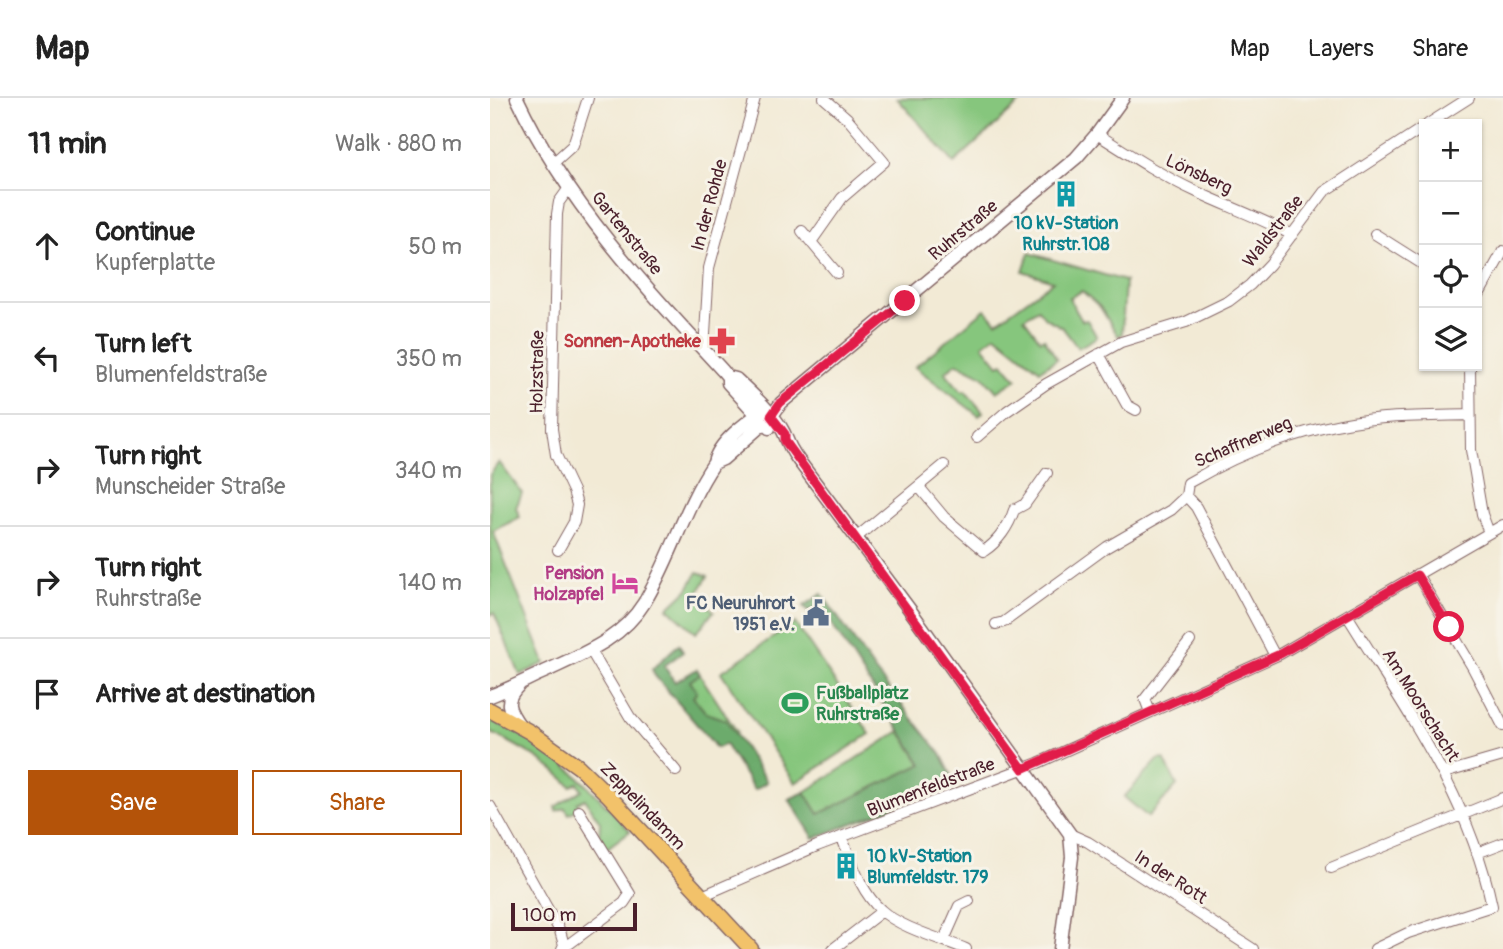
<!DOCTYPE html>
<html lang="en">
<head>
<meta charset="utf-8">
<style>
	:root { --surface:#fff; --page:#f2f2f2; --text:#222; --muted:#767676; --line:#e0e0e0; --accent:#b45309 }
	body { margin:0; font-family:Pangolin,sans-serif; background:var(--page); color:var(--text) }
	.controls { position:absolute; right:21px; top:21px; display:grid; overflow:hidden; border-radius:0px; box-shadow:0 2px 5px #0004 }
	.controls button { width:63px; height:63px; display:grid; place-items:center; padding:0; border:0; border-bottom:2px solid var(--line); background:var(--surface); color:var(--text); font:35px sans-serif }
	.scale { position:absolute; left:21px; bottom:18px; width:126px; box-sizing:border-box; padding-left:7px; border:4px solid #4a1f2b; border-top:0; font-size:19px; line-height:24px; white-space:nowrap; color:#4a1f2b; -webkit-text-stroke:5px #f7f3e8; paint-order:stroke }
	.stop { position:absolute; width:21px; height:21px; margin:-16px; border:5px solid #e11d48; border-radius:50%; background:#fff }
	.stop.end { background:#e11d48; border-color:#fff; box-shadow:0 2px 7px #0008 }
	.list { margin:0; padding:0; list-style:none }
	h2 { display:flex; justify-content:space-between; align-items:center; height:91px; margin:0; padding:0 28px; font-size:30px }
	h2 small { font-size:23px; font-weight:400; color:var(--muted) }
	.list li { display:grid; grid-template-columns:46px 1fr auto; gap:21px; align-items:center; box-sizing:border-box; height:112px; padding:0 28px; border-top:2px solid var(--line) }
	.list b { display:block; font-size:26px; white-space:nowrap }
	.list p { margin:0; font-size:23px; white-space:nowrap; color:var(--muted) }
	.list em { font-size:23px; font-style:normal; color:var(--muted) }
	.actions { display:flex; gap:14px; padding:21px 28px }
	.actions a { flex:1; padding:16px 0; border:2px solid var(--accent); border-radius:0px; text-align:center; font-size:24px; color:var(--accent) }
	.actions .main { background:var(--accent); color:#fff }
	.icon { flex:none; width:38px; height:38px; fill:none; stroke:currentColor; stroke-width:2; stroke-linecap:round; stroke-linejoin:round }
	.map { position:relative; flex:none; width:1013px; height:851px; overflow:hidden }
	header { display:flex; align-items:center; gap:42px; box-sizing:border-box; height:98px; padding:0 35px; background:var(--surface); border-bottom:2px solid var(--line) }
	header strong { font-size:33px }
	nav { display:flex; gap:38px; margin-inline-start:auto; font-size:24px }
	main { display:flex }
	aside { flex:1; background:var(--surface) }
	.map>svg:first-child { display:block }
	.green { fill:#86c67d; stroke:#687254; stroke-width:2 }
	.forest { fill:#6cab6c; stroke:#5b654c; stroke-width:2 }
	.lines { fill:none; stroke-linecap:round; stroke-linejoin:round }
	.minor-casing { stroke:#856666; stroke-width:12 }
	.tertiary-casing { stroke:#856666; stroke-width:15 }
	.primary-casing { stroke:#856666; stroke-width:17 }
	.minor { stroke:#fff; stroke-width:10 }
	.tertiary { stroke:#fff; stroke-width:12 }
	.primary { stroke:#f2c26a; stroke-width:14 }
	.route { stroke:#e11d48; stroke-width:9 }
	.labels { text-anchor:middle; stroke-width:6; stroke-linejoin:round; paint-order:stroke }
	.street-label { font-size:18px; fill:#4a1f2b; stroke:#f7f3e8 }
	.culture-label { font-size:18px; font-weight:bold; fill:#0d838f; stroke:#f7f3e8 }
	.health-label { font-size:18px; font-weight:bold; fill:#be3a42; stroke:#f7f3e8; text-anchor:end }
	.hotel-label { font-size:18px; font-weight:bold; fill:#b23c85; stroke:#f7f3e8; text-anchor:end }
	.service-label { font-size:18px; font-weight:bold; fill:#4e5e75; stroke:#f7f3e8; text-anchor:end }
	.leisure-label { font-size:18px; font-weight:bold; fill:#27864d; stroke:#f7f3e8; text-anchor:start }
</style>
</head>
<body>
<header>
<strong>Map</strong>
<nav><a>Map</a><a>Layers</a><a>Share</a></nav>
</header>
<main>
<aside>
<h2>11 min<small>Walk · 880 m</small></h2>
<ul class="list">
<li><svg class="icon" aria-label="ahead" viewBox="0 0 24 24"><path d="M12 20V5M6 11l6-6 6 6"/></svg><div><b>Continue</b><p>Kupferplatte</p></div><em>50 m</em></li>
<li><svg class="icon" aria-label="left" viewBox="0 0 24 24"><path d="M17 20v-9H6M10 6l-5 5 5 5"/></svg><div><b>Turn left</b><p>Blumenfeldstraße</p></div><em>350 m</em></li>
<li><svg class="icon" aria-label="right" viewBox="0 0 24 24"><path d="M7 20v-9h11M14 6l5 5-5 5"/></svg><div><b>Turn right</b><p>Munscheider Straße</p></div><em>340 m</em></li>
<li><svg class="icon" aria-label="right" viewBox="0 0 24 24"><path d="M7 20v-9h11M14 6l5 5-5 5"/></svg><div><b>Turn right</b><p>Ruhrstraße</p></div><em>140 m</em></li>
<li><svg class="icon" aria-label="arrive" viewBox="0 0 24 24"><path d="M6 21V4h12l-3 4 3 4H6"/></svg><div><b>Arrive at destination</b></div></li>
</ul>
<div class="actions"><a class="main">Save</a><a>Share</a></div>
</aside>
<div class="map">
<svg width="1013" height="851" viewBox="0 0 1013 851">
	<rect width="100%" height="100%" fill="#f7f3e8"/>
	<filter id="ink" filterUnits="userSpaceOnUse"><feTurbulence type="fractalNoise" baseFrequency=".0143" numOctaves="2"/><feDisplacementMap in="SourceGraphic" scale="14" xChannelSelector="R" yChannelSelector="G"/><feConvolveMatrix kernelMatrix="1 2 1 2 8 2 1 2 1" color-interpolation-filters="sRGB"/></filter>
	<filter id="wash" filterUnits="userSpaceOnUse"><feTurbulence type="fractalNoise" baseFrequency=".00686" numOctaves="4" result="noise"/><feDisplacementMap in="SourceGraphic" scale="28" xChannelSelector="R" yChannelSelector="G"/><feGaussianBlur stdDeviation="1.57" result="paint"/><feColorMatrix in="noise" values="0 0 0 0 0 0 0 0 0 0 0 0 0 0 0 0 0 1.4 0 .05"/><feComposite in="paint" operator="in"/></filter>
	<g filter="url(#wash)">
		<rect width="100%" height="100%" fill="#f2ead5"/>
		<path class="green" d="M407,0h128l-71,65z
			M539,155l96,28 -3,53 -4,2 -18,-29 -18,-16 -13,7 13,23 5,-1 10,17 -19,11 -16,-21 -17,-9 -7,-9 -14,9 16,22 4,-2 13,21 -17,11 -44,-35 -13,10 16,20 4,-2 14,16 -20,13 -14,-16 -26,-13 -12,9 17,20 3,-1 18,21 -4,4 -64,-49 70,-58 12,13 56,-41 -30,-10z
			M9,364l23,31 -6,15 4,9 -27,14 52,132 -25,12 -26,-62 -4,2v-140z
			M208,474l10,4 -15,25 2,1 4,-4 15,13 -18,22 -28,-25 19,-18z
			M305,525l75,111 -75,49 -74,-111z
			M208,574l39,60 -22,15 -39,-60z
			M0,622c63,26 96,62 140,111l-20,15 -4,5 -7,-12 1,-17 -15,-23 -8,4 2,5 -10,6 -4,-6 -9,3 -1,-4 27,-17 -4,-7 -7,3c-23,-24 -51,-39 -81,-54z
			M410,633l22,34 -103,49 -14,-22z
			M674,661l13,26 -29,32 -24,-20 34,-37z"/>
		<path class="forest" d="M332,496l53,77 66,83 15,30 -142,54 -25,-39 16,-7 14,22 103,-50 -103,-159 -11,6 -4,-5z
			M189,546l4,8 -19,14 11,16 22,-13 3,5 -10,7 7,11 -4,5 13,16 20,7 41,62 -13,8 -29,-46 -8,4 -62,-72 -3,-7z"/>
	</g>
	<g filter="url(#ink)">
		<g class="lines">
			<g class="minor-casing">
				<path id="minor" d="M334,0l23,20 37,44 -42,36 -31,44 26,31
					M938,26l41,-26
					M607,36c33,21 65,42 100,58 32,15 64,26 95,43
					M62,66l21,-19 15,-47
					M312,133l9,11
					M885,136l49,31
					M987,200l26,-47
					M214,252l5,-82 46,-170
					M609,256l28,51 9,5
					M980,268l1,84 11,64 7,19
					M487,339l30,-26 39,-27 75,-42 65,-20 43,-21 21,-16 20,-21 54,-72 100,-65
					M429,389l25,30 40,34c14,-9 25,-25 30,-41l11,-6 22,-31
					M696,398l10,11 79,149
					M367,439l87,-72
					M68,452l16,-28 3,-17 -4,-14 -17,-36 -4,-26 5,-215 2,-12 10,-14
					M927,476l56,94 30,58
					M857,517c58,94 122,181 145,291l-84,27 -33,16
					M506,526l8,-2 103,-75 64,-37 15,-14 2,-13c60,-35 126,-59 196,-65 28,-2 57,-2 86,-3
					M101,553l39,66 46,54
					M660,614l-5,-13 45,-58
					M954,675l59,-17
					M0,708l70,125 4,14
					M580,736l18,8 165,107
					M352,740c10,25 19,54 39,72 19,18 61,29 85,39
					M987,755l26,-10
					M841,770l172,-70
					M212,798l115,-50 221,-83 242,-109 223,-129
					M454,842l15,-34 10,-5
					M72,851l2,-4 5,-1 55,-41 6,-9 -51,-83
					M343,851l49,-38"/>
			</g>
			<g class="tertiary-casing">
				<path id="tertiary" d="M27,0c49,104 129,190 206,273l5,6v6l41,45
					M238,279l8,2c14,13 40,37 48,54 5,12 7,17 15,28l111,149 160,224 2,23 -12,92
					M224,365l9,-4 48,-42 10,-14 295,-245 21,-24 26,-36
					M29,587c-16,16 -11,24 1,41
					M0,598c19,-7 36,-16 54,-24 38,-18 77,-32 100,-69 27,-44 40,-96 70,-140 4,-21 33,-41 50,-53"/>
			</g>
			<g class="primary-casing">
				<path id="primary" d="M0,612l40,22 49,35 30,29 142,153"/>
			</g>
			<use href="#minor" class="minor"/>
			<use href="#tertiary" class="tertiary"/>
			<use href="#primary" class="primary"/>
		</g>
	</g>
	<g class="lines" filter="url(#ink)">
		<path class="route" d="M415,203l-125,102 -9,13 14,18v7l238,328 257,-115 137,-79 32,52"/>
	</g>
	<defs>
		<g id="building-bare" transform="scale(2.1)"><path d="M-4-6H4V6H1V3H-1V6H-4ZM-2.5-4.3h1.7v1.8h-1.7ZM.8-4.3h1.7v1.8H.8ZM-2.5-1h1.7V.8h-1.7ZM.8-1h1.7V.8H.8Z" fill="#0f9aa8" stroke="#f7f3e8" stroke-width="2.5" paint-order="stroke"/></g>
		<g id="pharmacy-bare" transform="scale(2.1)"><path d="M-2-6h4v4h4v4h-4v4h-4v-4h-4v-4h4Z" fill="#e0444e" stroke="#f7f3e8" stroke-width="2.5" paint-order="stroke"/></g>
		<g id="hotel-bare" transform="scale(2.1)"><path d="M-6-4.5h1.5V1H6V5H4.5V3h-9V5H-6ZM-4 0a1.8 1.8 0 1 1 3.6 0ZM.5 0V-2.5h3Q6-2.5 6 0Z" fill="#d1479c" stroke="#f7f3e8" stroke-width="2.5" paint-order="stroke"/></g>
		<g id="civic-bare" transform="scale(2.1)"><path d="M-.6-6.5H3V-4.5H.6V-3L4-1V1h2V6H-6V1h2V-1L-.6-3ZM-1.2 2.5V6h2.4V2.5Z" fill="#5c6f8a" stroke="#f7f3e8" stroke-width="2.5" paint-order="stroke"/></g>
		<g id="stadium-bare" transform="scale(2.1)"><path d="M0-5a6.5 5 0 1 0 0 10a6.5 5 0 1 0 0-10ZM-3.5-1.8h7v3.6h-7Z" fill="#2e9e5b" stroke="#f7f3e8" stroke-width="2.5" paint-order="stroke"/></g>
	</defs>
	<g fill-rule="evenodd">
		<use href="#building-bare" x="576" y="96"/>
		<use href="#pharmacy-bare" x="232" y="243"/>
		<use href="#hotel-bare" x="135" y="485"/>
		<use href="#civic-bare" x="326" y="515"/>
		<use href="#stadium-bare" x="305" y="605"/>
		<use href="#building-bare" x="356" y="768"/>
	</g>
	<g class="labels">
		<g class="street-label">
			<text transform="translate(709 76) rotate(25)" y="6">Lönsberg</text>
			<text transform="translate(219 107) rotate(-75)" y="6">In der Rohde</text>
			<text transform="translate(473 132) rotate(-40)" y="6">Ruhrstraße</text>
			<text transform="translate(783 133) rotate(-52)" y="6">Waldstraße</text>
			<text transform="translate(137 135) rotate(51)" y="6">Gartenstraße</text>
			<text transform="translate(47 274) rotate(-89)" y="6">Holzstraße</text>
			<text transform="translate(753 344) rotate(-23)" y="6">Schaffnerweg</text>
			<text transform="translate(931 607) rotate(58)" y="6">Am Moorschacht</text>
			<text transform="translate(441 689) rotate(-21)" y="6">Blumenfeldstraße</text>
			<text transform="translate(153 708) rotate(46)" y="6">Zeppelindamm</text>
			<text transform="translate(681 779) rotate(33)" y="6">In der Rott</text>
		</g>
		<g class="culture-label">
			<text x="576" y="131">10 kV-Station<tspan x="576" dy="21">Ruhrstr.108</tspan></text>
			<text x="377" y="764" text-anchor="start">10 kV-Station<tspan x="377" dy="21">Blumfeldstr. 179</tspan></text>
		</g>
		<g class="health-label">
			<text x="211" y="249">Sonnen-Apotheke</text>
		</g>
		<g class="hotel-label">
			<text x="114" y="481">Pension<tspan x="114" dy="21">Holzapfel</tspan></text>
		</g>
		<g class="service-label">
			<text x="305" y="511">FC Neuruhrort<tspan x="305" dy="21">1951 e.V.</tspan></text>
		</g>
		<g class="leisure-label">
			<text x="326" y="601">Fußballplatz<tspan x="326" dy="21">Ruhrstraße</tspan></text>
		</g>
	</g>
</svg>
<div class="controls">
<button>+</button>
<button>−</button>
<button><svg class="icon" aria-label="locate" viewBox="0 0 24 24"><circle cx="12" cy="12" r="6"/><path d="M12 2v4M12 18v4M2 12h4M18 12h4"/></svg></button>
<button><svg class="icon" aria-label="layers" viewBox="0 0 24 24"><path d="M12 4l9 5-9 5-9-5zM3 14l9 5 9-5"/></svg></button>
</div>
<div class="scale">100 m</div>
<div class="stop" style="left:959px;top:529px"></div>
<div class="stop end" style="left:415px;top:203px"></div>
</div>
</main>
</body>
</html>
